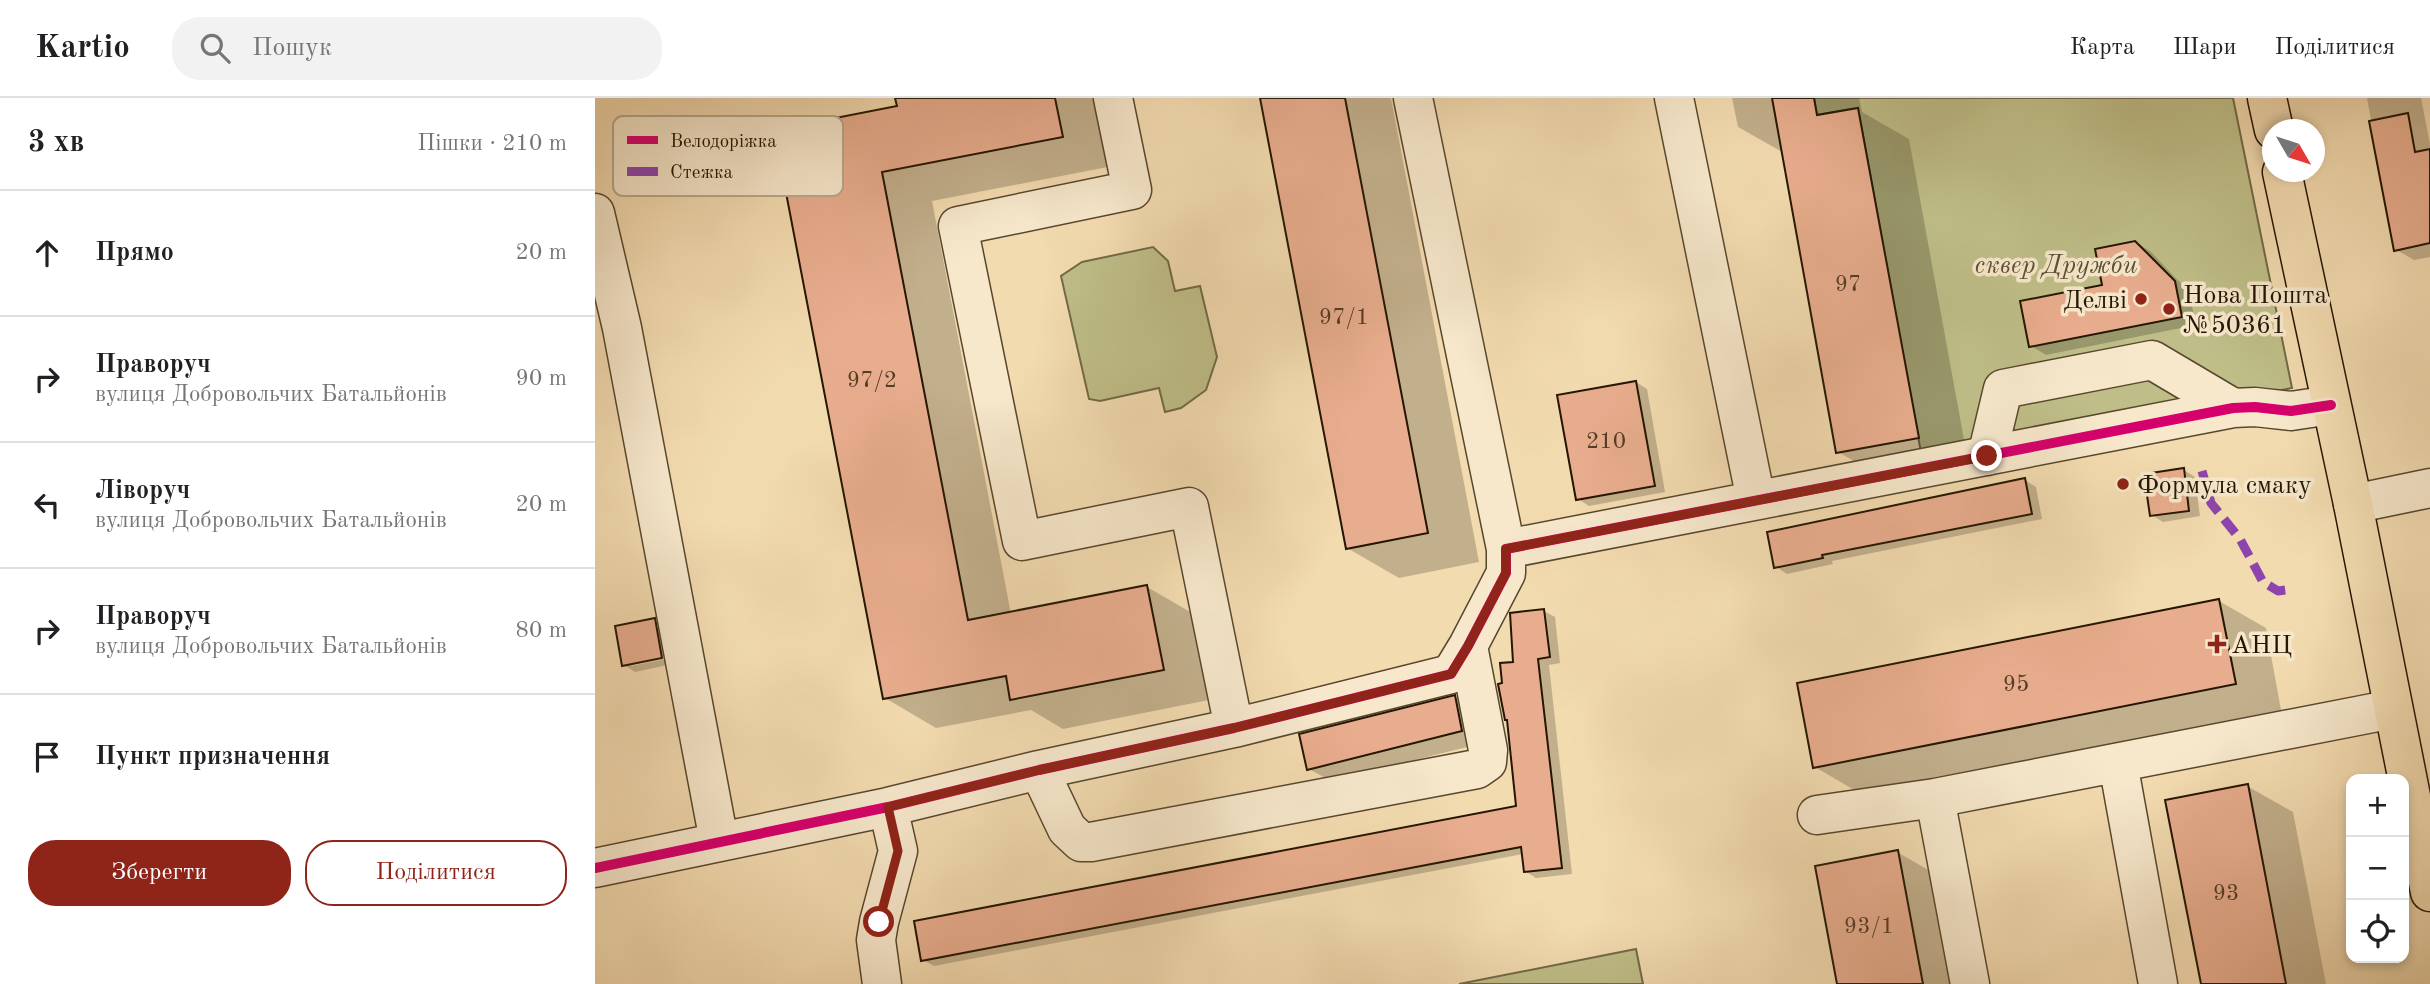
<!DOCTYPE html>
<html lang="uk">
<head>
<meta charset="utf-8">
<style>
	:root { --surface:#fff; --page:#f2f2f2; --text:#202124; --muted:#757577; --line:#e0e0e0; --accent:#8f2418 }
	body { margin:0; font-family:"Old Standard TT",serif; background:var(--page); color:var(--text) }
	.controls { position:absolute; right:21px; bottom:21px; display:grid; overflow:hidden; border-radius:14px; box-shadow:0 4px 10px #0003 }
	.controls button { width:63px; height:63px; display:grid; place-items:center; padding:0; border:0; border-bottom:2px solid var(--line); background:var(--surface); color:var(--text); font:35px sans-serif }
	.compass { position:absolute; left:1667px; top:21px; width:63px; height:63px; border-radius:50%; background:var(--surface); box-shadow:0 4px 10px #0003; rotate:129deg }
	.stop { position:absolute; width:21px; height:21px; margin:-16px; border:5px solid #8f2418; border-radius:50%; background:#fff }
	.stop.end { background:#8f2418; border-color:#fff; box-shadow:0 2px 7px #0008 }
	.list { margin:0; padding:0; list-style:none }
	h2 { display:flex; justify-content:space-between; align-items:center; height:91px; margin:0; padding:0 28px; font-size:30px }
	h2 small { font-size:23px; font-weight:400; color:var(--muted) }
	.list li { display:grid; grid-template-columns:46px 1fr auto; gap:21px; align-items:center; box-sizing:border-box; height:126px; padding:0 28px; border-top:2px solid var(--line) }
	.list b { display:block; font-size:26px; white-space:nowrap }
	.list p { margin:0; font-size:23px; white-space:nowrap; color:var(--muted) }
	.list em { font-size:23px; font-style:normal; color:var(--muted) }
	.actions { display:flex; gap:14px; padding:21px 28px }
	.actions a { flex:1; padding:16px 0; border:2px solid var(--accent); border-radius:28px; text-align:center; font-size:24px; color:var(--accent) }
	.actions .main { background:var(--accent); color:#fff }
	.icon { flex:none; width:38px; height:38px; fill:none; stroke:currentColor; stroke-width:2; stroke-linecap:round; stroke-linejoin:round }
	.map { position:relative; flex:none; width:1835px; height:886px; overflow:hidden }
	header { display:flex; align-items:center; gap:42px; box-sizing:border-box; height:98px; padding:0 35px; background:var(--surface); border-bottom:2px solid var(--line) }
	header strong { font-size:33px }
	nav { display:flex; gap:38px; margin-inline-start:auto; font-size:24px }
	.search { width:490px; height:63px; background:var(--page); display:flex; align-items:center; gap:18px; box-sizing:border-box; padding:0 24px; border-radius:28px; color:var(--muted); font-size:26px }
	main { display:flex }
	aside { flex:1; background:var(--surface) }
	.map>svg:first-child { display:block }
	.green { fill:#bfbe88; stroke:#726a46; stroke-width:2 }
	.shadow { fill:#0003; fill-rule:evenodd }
	.building { fill:#e8ad8e; stroke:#251603; stroke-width:2 }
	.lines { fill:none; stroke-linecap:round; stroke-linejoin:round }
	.minor-casing { stroke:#58472e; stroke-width:41 }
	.major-casing { stroke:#251603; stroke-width:41 }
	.minor { stroke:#f7e8cc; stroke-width:38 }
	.major { stroke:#f3dbb0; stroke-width:38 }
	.quiet { stroke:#8e44ad; stroke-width:9; stroke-dasharray:18 9; stroke-linecap:butt }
	.cycleway-casing { stroke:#f7e8cc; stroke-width:15 }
	.cycleway { stroke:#d6006c; stroke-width:10 }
	.route { stroke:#8f2418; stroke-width:9 }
	.poi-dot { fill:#8f2418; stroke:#f7e8cc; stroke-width:2.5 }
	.labels { text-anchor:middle; stroke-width:7; stroke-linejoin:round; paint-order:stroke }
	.number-label { font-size:23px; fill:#563c26 }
	.park-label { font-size:26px; font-style:italic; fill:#5b5132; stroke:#f7e8cc }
	.poi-label { font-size:26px; fill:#251603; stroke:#f7e8cc; text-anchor:start }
	.key { fill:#f7e8cc; stroke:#b8a990; stroke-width:2 }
	.key-label { font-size:19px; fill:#251603 }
</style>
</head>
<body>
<header>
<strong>Kartio</strong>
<div class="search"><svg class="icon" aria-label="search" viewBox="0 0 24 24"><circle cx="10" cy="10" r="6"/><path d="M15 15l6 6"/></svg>Пошук</div>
<nav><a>Карта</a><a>Шари</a><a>Поділитися</a></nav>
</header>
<main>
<aside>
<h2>3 хв<small>Пішки · 210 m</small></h2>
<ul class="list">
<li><svg class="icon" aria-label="ahead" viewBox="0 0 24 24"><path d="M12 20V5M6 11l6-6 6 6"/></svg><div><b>Прямо</b></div><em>20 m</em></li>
<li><svg class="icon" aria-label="right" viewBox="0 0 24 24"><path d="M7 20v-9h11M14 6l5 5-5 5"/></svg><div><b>Праворуч</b><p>вулиця Добровольчих Батальйонів</p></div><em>90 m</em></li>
<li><svg class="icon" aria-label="left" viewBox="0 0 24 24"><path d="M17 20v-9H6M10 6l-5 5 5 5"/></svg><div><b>Ліворуч</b><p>вулиця Добровольчих Батальйонів</p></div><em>20 m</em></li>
<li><svg class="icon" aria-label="right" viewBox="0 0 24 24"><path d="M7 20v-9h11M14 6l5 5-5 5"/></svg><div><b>Праворуч</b><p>вулиця Добровольчих Батальйонів</p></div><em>80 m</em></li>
<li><svg class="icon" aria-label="arrive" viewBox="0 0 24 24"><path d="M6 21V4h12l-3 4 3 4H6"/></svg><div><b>Пункт призначення</b></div></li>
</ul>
<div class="actions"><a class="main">Зберегти</a><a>Поділитися</a></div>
</aside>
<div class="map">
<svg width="1835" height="886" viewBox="0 0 1835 886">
	<rect width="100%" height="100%" fill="#f3dbb0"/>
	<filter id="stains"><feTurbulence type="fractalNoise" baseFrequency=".00286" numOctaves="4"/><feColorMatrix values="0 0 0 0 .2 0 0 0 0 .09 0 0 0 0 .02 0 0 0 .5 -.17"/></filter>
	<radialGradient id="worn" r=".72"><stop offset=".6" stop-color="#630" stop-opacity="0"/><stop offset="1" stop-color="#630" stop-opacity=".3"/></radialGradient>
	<path class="green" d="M1219,0h419l59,290 -370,70 -64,-350 -41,7z
		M558,149l15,14 7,30 25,-5 17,71 -11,33 -25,18 -16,4 -6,-24 -59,13 -11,-2 -28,-123 21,-14z
		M1041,851l7,35h-184z"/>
	<path class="shadow" d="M302,0h203l13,68 -181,35 79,413 136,-27 52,30 15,82 -151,30 -32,-19 -95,18 -51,-30 -109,-566 123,-24z
		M667,0h129l88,464 -80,16 -52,-30z
		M1137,0h127l3,14 47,27 60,328 -80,14 -51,-29 -54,-299 -46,-26z
		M1772,0h54l9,46v113l-16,3 -19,-11z
		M1540,144l15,9 39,41 7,33 -150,30 -15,-9 73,-60z
		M1041,284l11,7 18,103 -76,14 -11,-7z
		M1589,372l11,7 5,39 -37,6 -11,-7z
		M1430,382l11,7 6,32 -210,42 1,3 -46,10 -11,-7z
		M1624,503l47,27 15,82 -420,84 -46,-27z
		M949,513l11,6 5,46 -11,2 23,209 -36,4 -11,-7 -2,-17 -589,112 -11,-6 595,-152 -14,-124z
		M59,522l11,6 7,38 -37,8 -11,-7zM75,557l1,3 -40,8v-3z
		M860,599l22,13 6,33 -152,38 -22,-12z
		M1652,688l46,26 33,172h-123l-36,-183z
		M1302,754l47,27 20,105h-125l-22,-117z"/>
	<path class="building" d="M300,0h160l8,39 -181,35 86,448 179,-35 17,85 -154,30 -4,-24 -123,23 -109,-569 123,-24z
		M665,0h85l83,435 -82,16z
		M1177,0h42l3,17 41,-7 61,330 -83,15z
		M1813,15l7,39 15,-3v94l-36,8 -25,-130z
		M1540,143l40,40 7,36 -153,30 -9,-46 82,-16 -7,-36z
		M1041,283l19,105 -79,14 -19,-105z
		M1589,370l5,43 -39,5 -6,-42z
		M1430,380l7,36 -210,41 1,3 -49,10 -7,-36z
		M1624,501l17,85 -423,84 -16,-85z
		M949,511l6,48 -12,2 24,209 -38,4 -3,-25 -600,114 -7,-40 602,-115 -9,-86h-2l-7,-36 4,-1 -2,-20 13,-1 -3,-49z
		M60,520l7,40 -40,8 -7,-40z
		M860,597l7,36 -155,39 -8,-36z
		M1653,686l38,200h-85l-36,-184z
		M1303,752l25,134h-86l-22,-118z"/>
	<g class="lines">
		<g class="minor-casing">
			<path id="minor" d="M518,0l19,92 -174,36 64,315 167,-34 45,221
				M818,0l93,451
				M1079,0l82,402
				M0,115l27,115 97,513
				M1392,358l16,-67 149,-29 81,48
				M1758,406l77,-16
				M1523,665l40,221
				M444,672l28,59 14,13h10l386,-73 10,-7 1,-12 -20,-104
				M1340,700l35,186
				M1222,717l118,-17 458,-89
				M0,770l293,-61 151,-37 195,-42 217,-54 17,-28 38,-73v-24l727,-141 22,-1 36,4 40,-6
				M287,886l-6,-44 3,-18 19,-71 -10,-44"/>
		</g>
		<g class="major-casing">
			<path id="major" d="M1672,0l7,32
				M1687,74l71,332 77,388"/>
		</g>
		<use href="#minor" class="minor"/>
		<use href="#major" class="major"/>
		<path class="quiet" d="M1607,373l9,32 29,36 23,43 15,9 15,-2"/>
		<g class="cycleway-casing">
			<path id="cycleway" d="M0,770l293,-61 151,-37 195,-42 217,-54 17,-28 38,-73v-24l727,-141 22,-1 36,4 40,-6"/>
		</g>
		<use href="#cycleway" class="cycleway"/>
	</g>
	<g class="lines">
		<path class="route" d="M284,824l19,-71 -10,-44 151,-37 195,-42 217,-54 17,-28 38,-73v-24l481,-93"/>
	</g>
	<g class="poi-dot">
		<circle cx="1546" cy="201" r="7"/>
		<circle cx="1574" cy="211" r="7"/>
		<circle cx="1528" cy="386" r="7"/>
		<path d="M1618.5 535.5h7v7h7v7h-7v7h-7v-7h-7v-7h7z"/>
	</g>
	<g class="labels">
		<g class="number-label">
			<text x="1253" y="193">97</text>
			<text x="749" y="226">97/1</text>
			<text x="277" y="289">97/2</text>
			<text x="1011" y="350">210</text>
			<text x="1421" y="593">95</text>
			<text x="1631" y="802">93</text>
			<text x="1274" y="835">93/1</text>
		</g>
		<g class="park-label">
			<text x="1461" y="175">сквер Дружби</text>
		</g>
		<g class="poi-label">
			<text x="1588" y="205">Нова Пошта<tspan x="1588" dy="30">№50361</tspan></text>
			<text x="1532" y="210" text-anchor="end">Делві</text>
			<text x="1542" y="395">Формула смаку</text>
			<text x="1636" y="555">АНЦ</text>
		</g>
	</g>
	<rect x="18" y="18" width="230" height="80" rx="10" class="key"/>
	<rect x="32" y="38" width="31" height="8" fill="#d6006c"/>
	<rect x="32" y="69" width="31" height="9" fill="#8e44ad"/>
	<g class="key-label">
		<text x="75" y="49">Велодоріжка</text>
		<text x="75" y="80">Стежка</text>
	</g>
	<rect width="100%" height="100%" filter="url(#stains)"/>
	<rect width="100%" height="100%" fill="url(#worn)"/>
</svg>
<div class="controls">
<button>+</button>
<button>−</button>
<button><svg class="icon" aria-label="locate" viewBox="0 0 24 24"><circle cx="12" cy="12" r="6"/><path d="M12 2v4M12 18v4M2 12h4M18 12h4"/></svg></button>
</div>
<svg class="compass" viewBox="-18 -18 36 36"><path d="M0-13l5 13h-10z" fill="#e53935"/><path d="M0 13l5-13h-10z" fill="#757577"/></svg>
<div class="stop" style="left:284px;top:824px"></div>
<div class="stop end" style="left:1392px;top:358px"></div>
</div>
</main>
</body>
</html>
